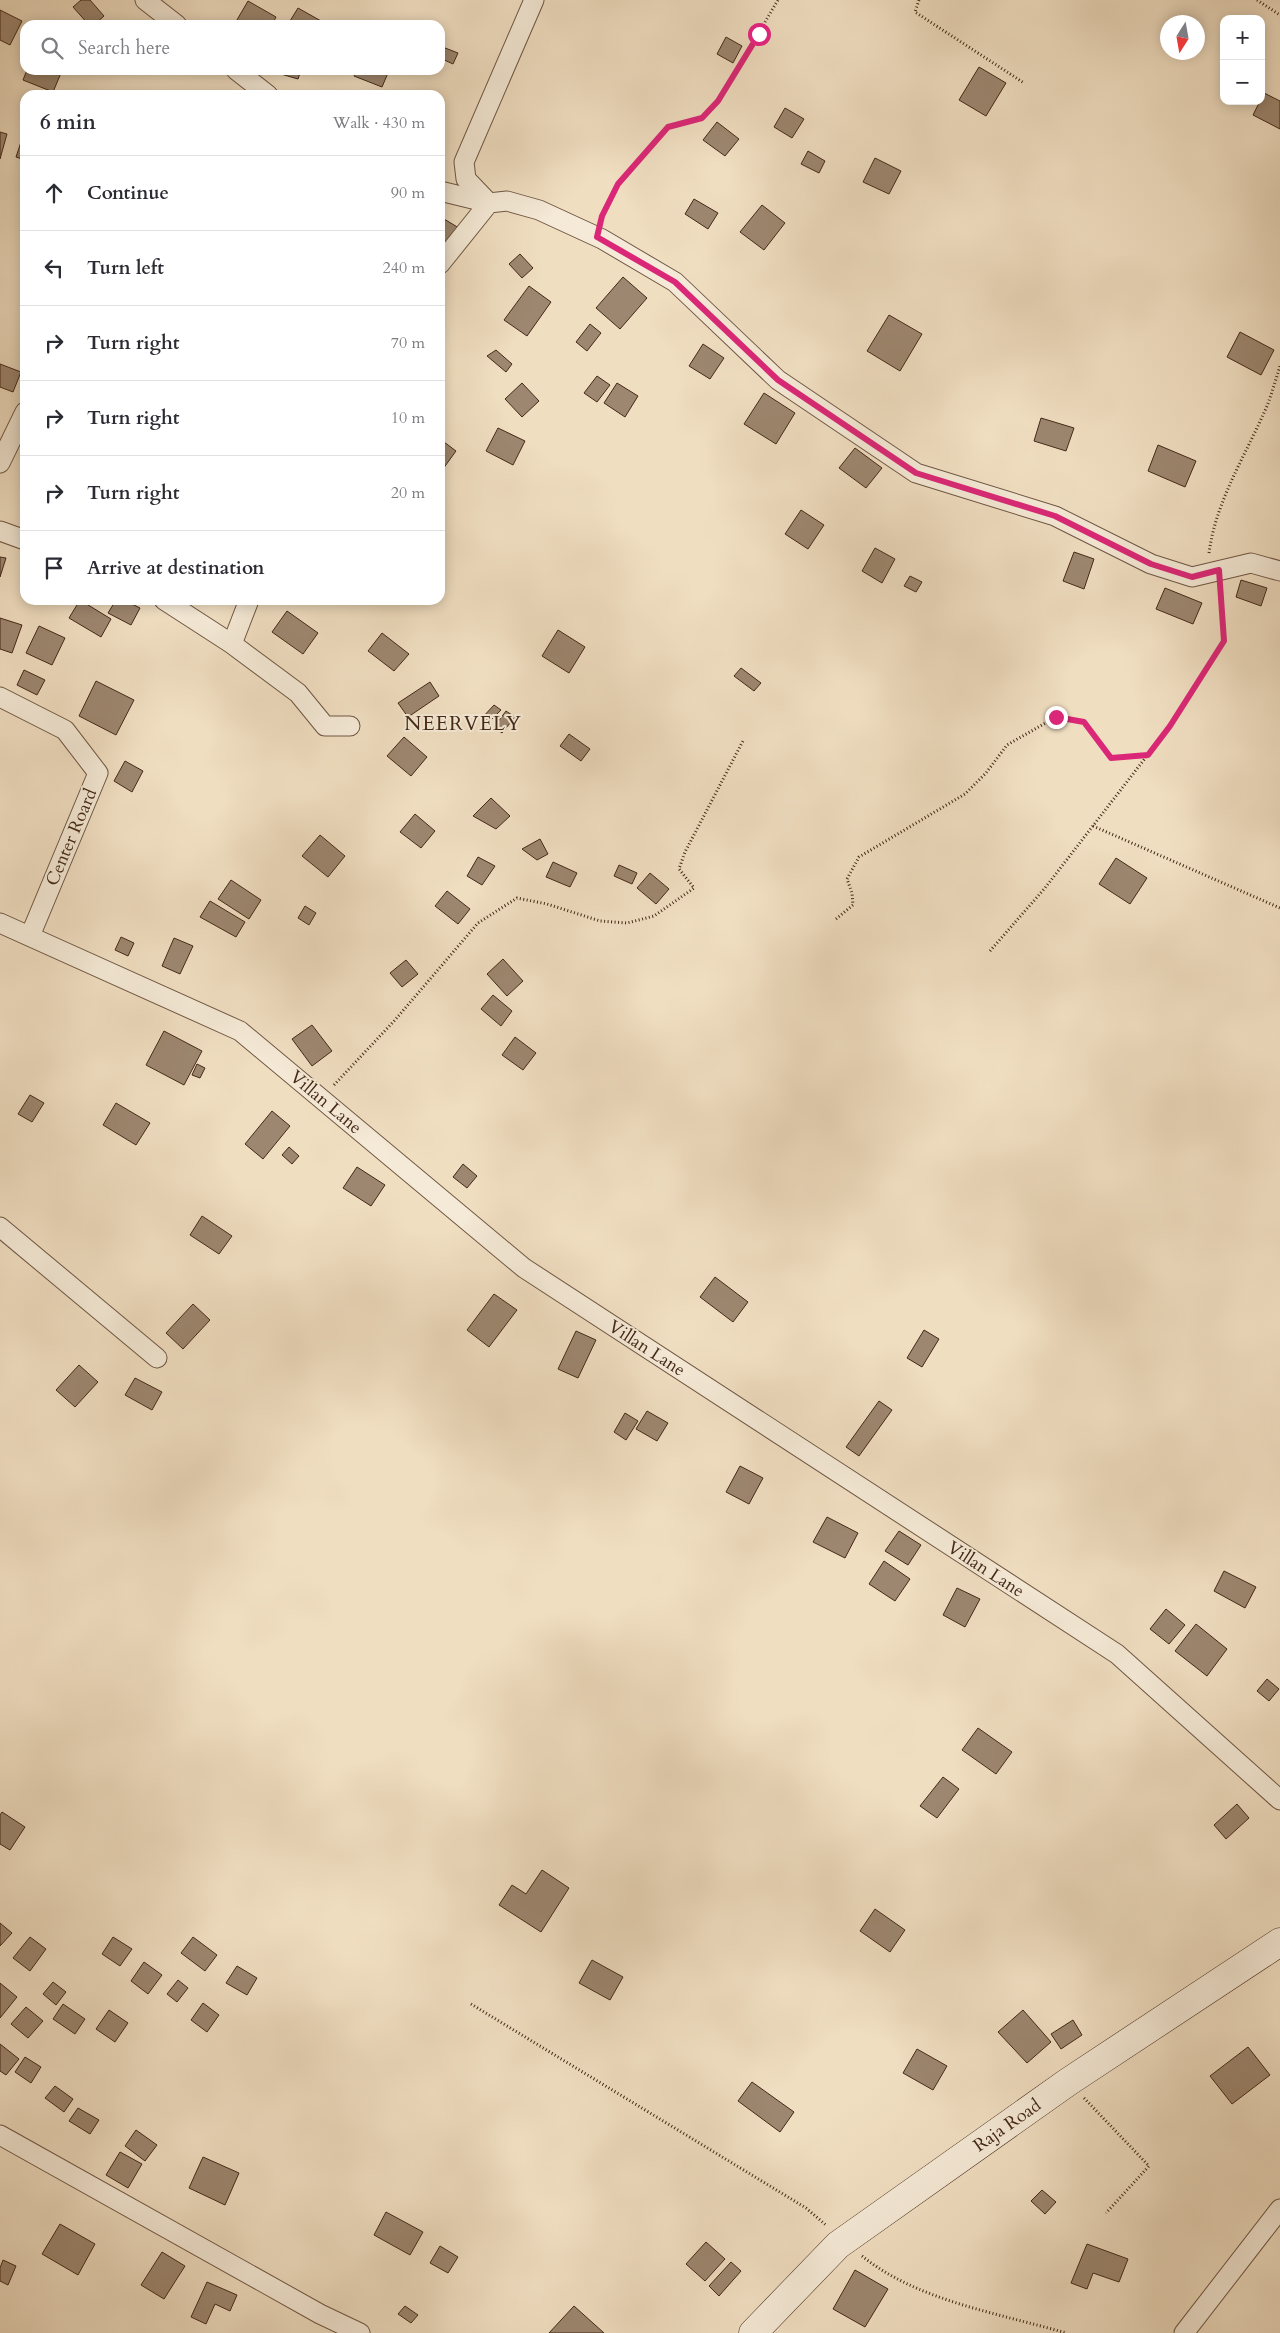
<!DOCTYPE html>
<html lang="en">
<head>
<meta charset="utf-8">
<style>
	:root { --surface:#fff; --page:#f2f2f3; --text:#2b2b33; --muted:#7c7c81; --line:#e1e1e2 }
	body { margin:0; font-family:Cardo,serif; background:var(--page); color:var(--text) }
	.controls { position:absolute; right:15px; top:15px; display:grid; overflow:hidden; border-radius:10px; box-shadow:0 2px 12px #0003 }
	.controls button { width:45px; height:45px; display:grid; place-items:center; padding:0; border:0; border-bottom:1px solid var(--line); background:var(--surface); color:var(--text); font:25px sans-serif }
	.compass { position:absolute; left:1160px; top:15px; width:45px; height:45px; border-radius:50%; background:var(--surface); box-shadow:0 2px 12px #0003; rotate:191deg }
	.stop { position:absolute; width:15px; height:15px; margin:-11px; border:4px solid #db2777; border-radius:50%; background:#fff }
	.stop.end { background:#db2777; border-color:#fff; box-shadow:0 1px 5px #0008 }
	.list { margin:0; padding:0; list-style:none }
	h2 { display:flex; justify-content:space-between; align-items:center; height:65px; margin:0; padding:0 20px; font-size:21px }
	h2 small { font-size:16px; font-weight:400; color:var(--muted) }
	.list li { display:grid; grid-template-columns:32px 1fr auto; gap:15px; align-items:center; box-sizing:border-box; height:75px; padding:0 20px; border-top:1px solid var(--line) }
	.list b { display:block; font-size:19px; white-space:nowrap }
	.list em { font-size:16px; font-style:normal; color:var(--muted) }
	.icon { flex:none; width:28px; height:28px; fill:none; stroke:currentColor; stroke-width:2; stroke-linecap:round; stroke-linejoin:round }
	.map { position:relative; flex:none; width:1280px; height:2333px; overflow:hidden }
	.search { position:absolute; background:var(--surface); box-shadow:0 2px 12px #0003; left:20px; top:20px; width:425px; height:55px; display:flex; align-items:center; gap:12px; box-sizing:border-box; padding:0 18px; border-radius:15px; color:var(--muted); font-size:19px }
	.panel { position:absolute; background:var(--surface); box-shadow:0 2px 12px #0003; left:20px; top:90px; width:425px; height:515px; border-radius:15px }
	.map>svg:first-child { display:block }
	.building { fill:#9d8770; stroke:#442918 }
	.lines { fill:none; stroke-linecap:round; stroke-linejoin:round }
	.street-casing { stroke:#6f5642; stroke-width:21 }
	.secondary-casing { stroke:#442918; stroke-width:29 }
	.path { stroke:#442918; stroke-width:3; stroke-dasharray:1 2.5; stroke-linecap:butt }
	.street { stroke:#f5ead7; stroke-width:19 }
	.secondary { stroke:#f5ead7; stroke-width:28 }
	.route { stroke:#db2777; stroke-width:6 }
	.labels { text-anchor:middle; stroke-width:4; stroke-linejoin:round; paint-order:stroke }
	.street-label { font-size:18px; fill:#442918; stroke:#f5ead7 }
	.quarter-label { font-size:20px; letter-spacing:1px; fill:#442918; stroke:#f5ead7 }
</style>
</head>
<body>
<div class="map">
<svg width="1280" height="2333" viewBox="0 0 1280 2333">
	<rect width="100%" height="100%" fill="#f0dec1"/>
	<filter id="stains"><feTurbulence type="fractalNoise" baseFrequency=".004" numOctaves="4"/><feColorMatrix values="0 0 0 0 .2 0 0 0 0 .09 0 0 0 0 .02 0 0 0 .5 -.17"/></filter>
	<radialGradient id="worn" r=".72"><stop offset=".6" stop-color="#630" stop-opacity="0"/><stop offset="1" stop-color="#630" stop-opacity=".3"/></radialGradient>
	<path class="building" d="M81,0h9l14,16 -10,9h-5l-16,-18z
		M248,1l28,16 -4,8h-38z
		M298,8l23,13 -2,4h-22l-7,-4z
		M0,10l22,11 -12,24 -10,-5z
		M726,37l16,9 -9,17 -16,-9z
		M440,46l18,7 -5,11 -13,-6z
		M979,67l27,16 -20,33 -27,-16z
		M27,70h27l7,3 -8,19 -30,-12z
		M274,70h27l-3,9 -24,-7z
		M357,70h24l7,3 -6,14 -28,-11z
		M1264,93l16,8v28l-27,-14z
		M785,108l19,11 -12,19 -18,-11z
		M717,122l22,17 -14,17 -22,-16z
		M25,130v30l-9,-3z
		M0,132l7,2 -7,25z
		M808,151l17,10 -6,12 -18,-9z
		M875,158l26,13 -12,23 -26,-12z
		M694,199l24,14 -10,16 -23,-15z
		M762,205l23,18 -21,27 -24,-18z
		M444,219l15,9 -12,20 -7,-4v-18z
		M520,254l13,14 -11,10 -13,-14z
		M623,277l24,21 -27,31 -24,-21z
		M529,286l22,16 -24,34 -23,-16z
		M889,315l33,19 -22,37 -33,-20z
		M590,324l11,9 -14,18 -11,-9z
		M1240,332l34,18 -13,25 -34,-18z
		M703,344l21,14 -14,21 -21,-13z
		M496,350l16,14 -6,8 -19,-16z
		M0,364l21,8 -8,20 -13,-5z
		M597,376l13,9 -13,17 -13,-9z
		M522,383l17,18 -17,16 -17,-18z
		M617,383l21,13 -13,21 -21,-14z
		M764,393l31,20 -19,31 -32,-20z
		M1041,418l33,10 -8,23 -32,-10z
		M498,428l27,13 -12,24 -27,-14z
		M440,439l16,12 -16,22z
		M1158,445l38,16 -11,26 -37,-16z
		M855,448l27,20 -16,20 -27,-20z
		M801,510l23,15 -16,24 -23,-15z
		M875,548l20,11 -13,24 -20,-12z
		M1074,552l20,7 -10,30 -21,-8z
		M0,557l6,1 -6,19z
		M910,576l12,6 -6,10 -12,-6z
		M1241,580l26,8 -6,18 -25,-9z
		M1165,588l37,15 -9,21 -37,-15z
		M80,600l31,19 -10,18 -32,-19z
		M116,600h8l16,8 -9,17 -23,-12z
		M287,611l31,22 -15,21 -31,-22z
		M0,618l22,7 -10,28 -12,-4z
		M39,626l26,12 -13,27 -26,-12z
		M558,630l27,17 -16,26 -27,-17z
		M382,633l27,21 -15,17 -26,-20z
		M741,668l20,15 -7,8 -20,-15z
		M24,670l21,10 -8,15 -20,-10z
		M96,681l38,19 -18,35 -37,-19z
		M430,682l9,14 -31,21 -10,-14z
		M494,705l7,5 -13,13 -6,-5z
		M506,711l9,6 -13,16 -8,-6z
		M569,734l21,15 -9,12 -21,-15z
		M404,737l23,20 -16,19 -24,-20z
		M125,761l18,10 -11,21 -18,-11z
		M491,798l19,18 -14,13 -23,-13z
		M415,814l20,17 -14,17 -21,-16z
		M320,835l25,21 -17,21 -26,-21z
		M540,839l8,15 -11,6 -15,-11z
		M478,857l17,9 -13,19 -15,-9z
		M1116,858l31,20 -17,26 -31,-20z
		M553,862l24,11 -7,14 -24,-10z
		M619,865l18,8 -5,11 -18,-8z
		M650,873l19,16 -13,15 -19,-16z
		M231,880l30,20 -12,19 -31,-20z
		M447,891l23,18 -12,15 -23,-18z
		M210,901l35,21 -9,15 -36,-20z
		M305,906l11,7 -7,12 -11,-7z
		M121,937l13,6 -6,13 -13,-6z
		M174,938l19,8 -13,28 -18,-8z
		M503,959l20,22 -16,15 -20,-22z
		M406,960l12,14 -16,13 -12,-14z
		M493,995l19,16 -11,15 -20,-17z
		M312,1025l20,26 -20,15 -20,-27z
		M164,1031l38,20 -18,34 -38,-20z
		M515,1037l21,16 -13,17 -21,-15z
		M197,1064l8,4 -5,10 -8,-3z
		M30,1095l14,8 -12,19 -14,-8z
		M116,1103l34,20 -14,22 -33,-20z
		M272,1111l18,15 -27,33 -18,-15z
		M289,1147l10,9 -7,8 -10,-9z
		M463,1164l14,12 -10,12 -14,-11z
		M357,1167l28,18 -14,21 -28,-18z
		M202,1216l30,20 -13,18 -29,-19z
		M715,1277l33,25 -15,20 -33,-25z
		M494,1294l23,16 -28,37 -22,-17z
		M193,1304l17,16 -27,29 -17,-16z
		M924,1330l15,9 -17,28 -15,-9z
		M576,1331l20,9 -18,38 -20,-9z
		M79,1365l19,17 -23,25 -19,-17z
		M135,1378l27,14 -10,18 -27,-15z
		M879,1401l13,9 -33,46 -13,-9z
		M647,1411l21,12 -11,18 -21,-12z
		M625,1413l13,8 -12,19 -12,-8z
		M740,1466l23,12 -14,26 -23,-12z
		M827,1517l31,16 -13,25 -32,-16z
		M899,1531l22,14 -13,20 -23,-14z
		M884,1561l26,18 -15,22 -26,-17z
		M1224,1571l32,16 -11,21 -31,-17z
		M957,1588l23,11 -15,28 -22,-12z
		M1166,1609l19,16 -16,19 -19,-15z
		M1196,1624l31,25 -20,27 -32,-25z
		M1267,1679l12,10 -10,12 -12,-10z
		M978,1728l34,24 -16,22 -34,-24z
		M943,1777l16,12 -22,29 -17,-12z
		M1237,1804l12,14 -23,21 -12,-14z
		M2,1812l23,15 -15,23 -10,-6v-29z
		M542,1870l27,18 -28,44 -42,-27 13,-20 14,9z
		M875,1909l30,21 -15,22 -30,-21z
		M0,1923l12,10 -12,13z
		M30,1937l16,12 -16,22 -17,-13z
		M113,1937l19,12 -12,17 -18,-12z
		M193,1937l24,18 -12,16 -24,-18z
		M592,1960l31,17 -13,23 -31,-17z
		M144,1962l18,13 -14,19 -17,-13z
		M237,1966l20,12 -10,17 -21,-12z
		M178,1980l10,8 -11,14 -10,-8z
		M53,1982l13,10 -10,13 -13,-11z
		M0,1983l17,14 -17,21z
		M203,2003l16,12 -12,17 -16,-12z
		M63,2004l22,15 -10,15 -22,-15z
		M26,2007l17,14 -15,17 -17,-14z
		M109,2010l19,13 -13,19 -19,-13z
		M1023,2010l28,32 -24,21 -29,-31z
		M1073,2020l9,15 -21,14 -10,-15z
		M0,2044l19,15 -13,16 -6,-4z
		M1248,2047l22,28 -38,29 -22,-28z
		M917,2049l30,17 -14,24 -30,-17z
		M25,2057l16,10 -10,16 -16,-11z
		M752,2082l42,30 -14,20 -42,-31z
		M55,2086l18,13 -9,13 -19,-14z
		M78,2108l21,12 -9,14 -21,-13z
		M136,2130l21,15 -12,16 -20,-15z
		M120,2152l22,12 -14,24 -22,-13z
		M203,2157l36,16 -14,32 -36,-17z
		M1042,2190l14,12 -11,12 -14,-13z
		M386,2212l37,20 -13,23 -36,-20z
		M60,2224l35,20 -17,31 -36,-21z
		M706,2242l19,17 -20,22 -19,-17z
		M1087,2244l41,15 -9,23 -26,-9 -6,16 -16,-6z
		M440,2246l18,11 -10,16 -18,-10z
		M162,2252l23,14 -21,33 -23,-14z
		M3,2260l13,6 -8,19 -8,-4v-13z
		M731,2262l10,9 -22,25 -10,-10z
		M855,2270l33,19 -23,38 -32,-18z
		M207,2282l30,13 -7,16 -15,-7 -9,20 -15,-7z
		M405,2306l13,9 -7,8 -13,-9z
		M574,2306l30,27h-55z"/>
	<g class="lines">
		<g class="street-casing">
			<path id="street" d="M145,0l32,25
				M236,70l32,25
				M440,191l49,12 18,-2 32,9 63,29 73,43 103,98 138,93 139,43 96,48 41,13 59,-14 29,8
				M489,203l-23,-24 -2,-17 70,-162
				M440,264l49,-61
				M0,463l25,-51
				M0,531l25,9
				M164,600l68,44 17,-44
				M232,644l66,49 27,33h25
				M0,697l65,33 33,43 -68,163
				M0,923l240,108 284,237 593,386 163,146
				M0,1227l157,131
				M0,2135l320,179 40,19
				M1184,2333l96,-124"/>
		</g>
		<g class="secondary-casing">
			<path id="secondary" d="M753,2333l85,-88 230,-163 212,-140"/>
		</g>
		<path class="path" d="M919,0l-4,12 109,71
			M1257,0l23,15
			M601,220l17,-36 50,-57 34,-9 16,-17 60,-101
			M1209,553c7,-53 37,-98 58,-147 5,-13 9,-27 13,-40
			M1093,826l187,82
			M836,919l17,-14 -1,-12 -5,-14 12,-22 106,-63 21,-21 21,-28 49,-28 28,5 27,36 36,-3
			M990,951l55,-63 125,-162 54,-85 -3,-53
			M334,1085l61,-65 83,-97 39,-25 30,6 53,17 27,2 27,-7 40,-28 -15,-19 6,-17 59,-113
			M471,2004l335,204 21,18
			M1084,2098l65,68 -43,47
			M862,2256c56,45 136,57 204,77"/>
		<use href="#street" class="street"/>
		<use href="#secondary" class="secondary"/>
	</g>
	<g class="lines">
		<path class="route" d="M759,34l-41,67 -16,17 -34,9 -50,57 -16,32 -5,21 78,45 103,98 138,93 139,43 96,48 41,13 27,-7 5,71 -54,85 -22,29 -37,3 -27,-36 -28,-5"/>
	</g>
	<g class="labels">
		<g class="street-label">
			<text transform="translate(71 837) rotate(-67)" y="6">Center Roard</text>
			<text transform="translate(326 1102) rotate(40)" y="6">Villan Lane</text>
			<text transform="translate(647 1348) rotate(33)" y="6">Villan Lane</text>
			<text transform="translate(986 1569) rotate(33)" y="6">Villan Lane</text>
			<text transform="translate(1007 2125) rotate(-35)" y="6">Raja Road</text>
		</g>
		<g class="quarter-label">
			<text x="463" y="730">NEERVELY</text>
		</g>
	</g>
	<rect width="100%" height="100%" filter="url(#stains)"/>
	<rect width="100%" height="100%" fill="url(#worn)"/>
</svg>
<div class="controls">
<button>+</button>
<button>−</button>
</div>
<svg class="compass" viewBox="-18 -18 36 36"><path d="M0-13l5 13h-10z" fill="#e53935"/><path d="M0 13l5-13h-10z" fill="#7c7c81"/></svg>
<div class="stop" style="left:759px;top:34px"></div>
<div class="stop end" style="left:1056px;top:717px"></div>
<div class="search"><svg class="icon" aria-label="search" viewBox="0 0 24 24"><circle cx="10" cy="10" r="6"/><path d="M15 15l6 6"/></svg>Search here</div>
<section class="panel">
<h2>6 min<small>Walk · 430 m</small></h2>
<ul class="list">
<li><svg class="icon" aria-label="ahead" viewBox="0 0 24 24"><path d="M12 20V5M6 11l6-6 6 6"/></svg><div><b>Continue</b></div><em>90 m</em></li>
<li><svg class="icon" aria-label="left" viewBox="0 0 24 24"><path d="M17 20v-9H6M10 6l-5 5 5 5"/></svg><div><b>Turn left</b></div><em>240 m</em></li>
<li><svg class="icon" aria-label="right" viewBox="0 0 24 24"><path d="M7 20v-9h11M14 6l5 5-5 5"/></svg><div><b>Turn right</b></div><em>70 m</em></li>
<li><svg class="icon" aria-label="right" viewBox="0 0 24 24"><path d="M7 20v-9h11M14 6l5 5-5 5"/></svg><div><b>Turn right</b></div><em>10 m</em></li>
<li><svg class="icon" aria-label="right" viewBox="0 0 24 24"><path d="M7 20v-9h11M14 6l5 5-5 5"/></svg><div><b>Turn right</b></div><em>20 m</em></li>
<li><svg class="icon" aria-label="arrive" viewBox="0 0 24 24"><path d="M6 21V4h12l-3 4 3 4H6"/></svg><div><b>Arrive at destination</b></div></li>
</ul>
</section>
</div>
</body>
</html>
